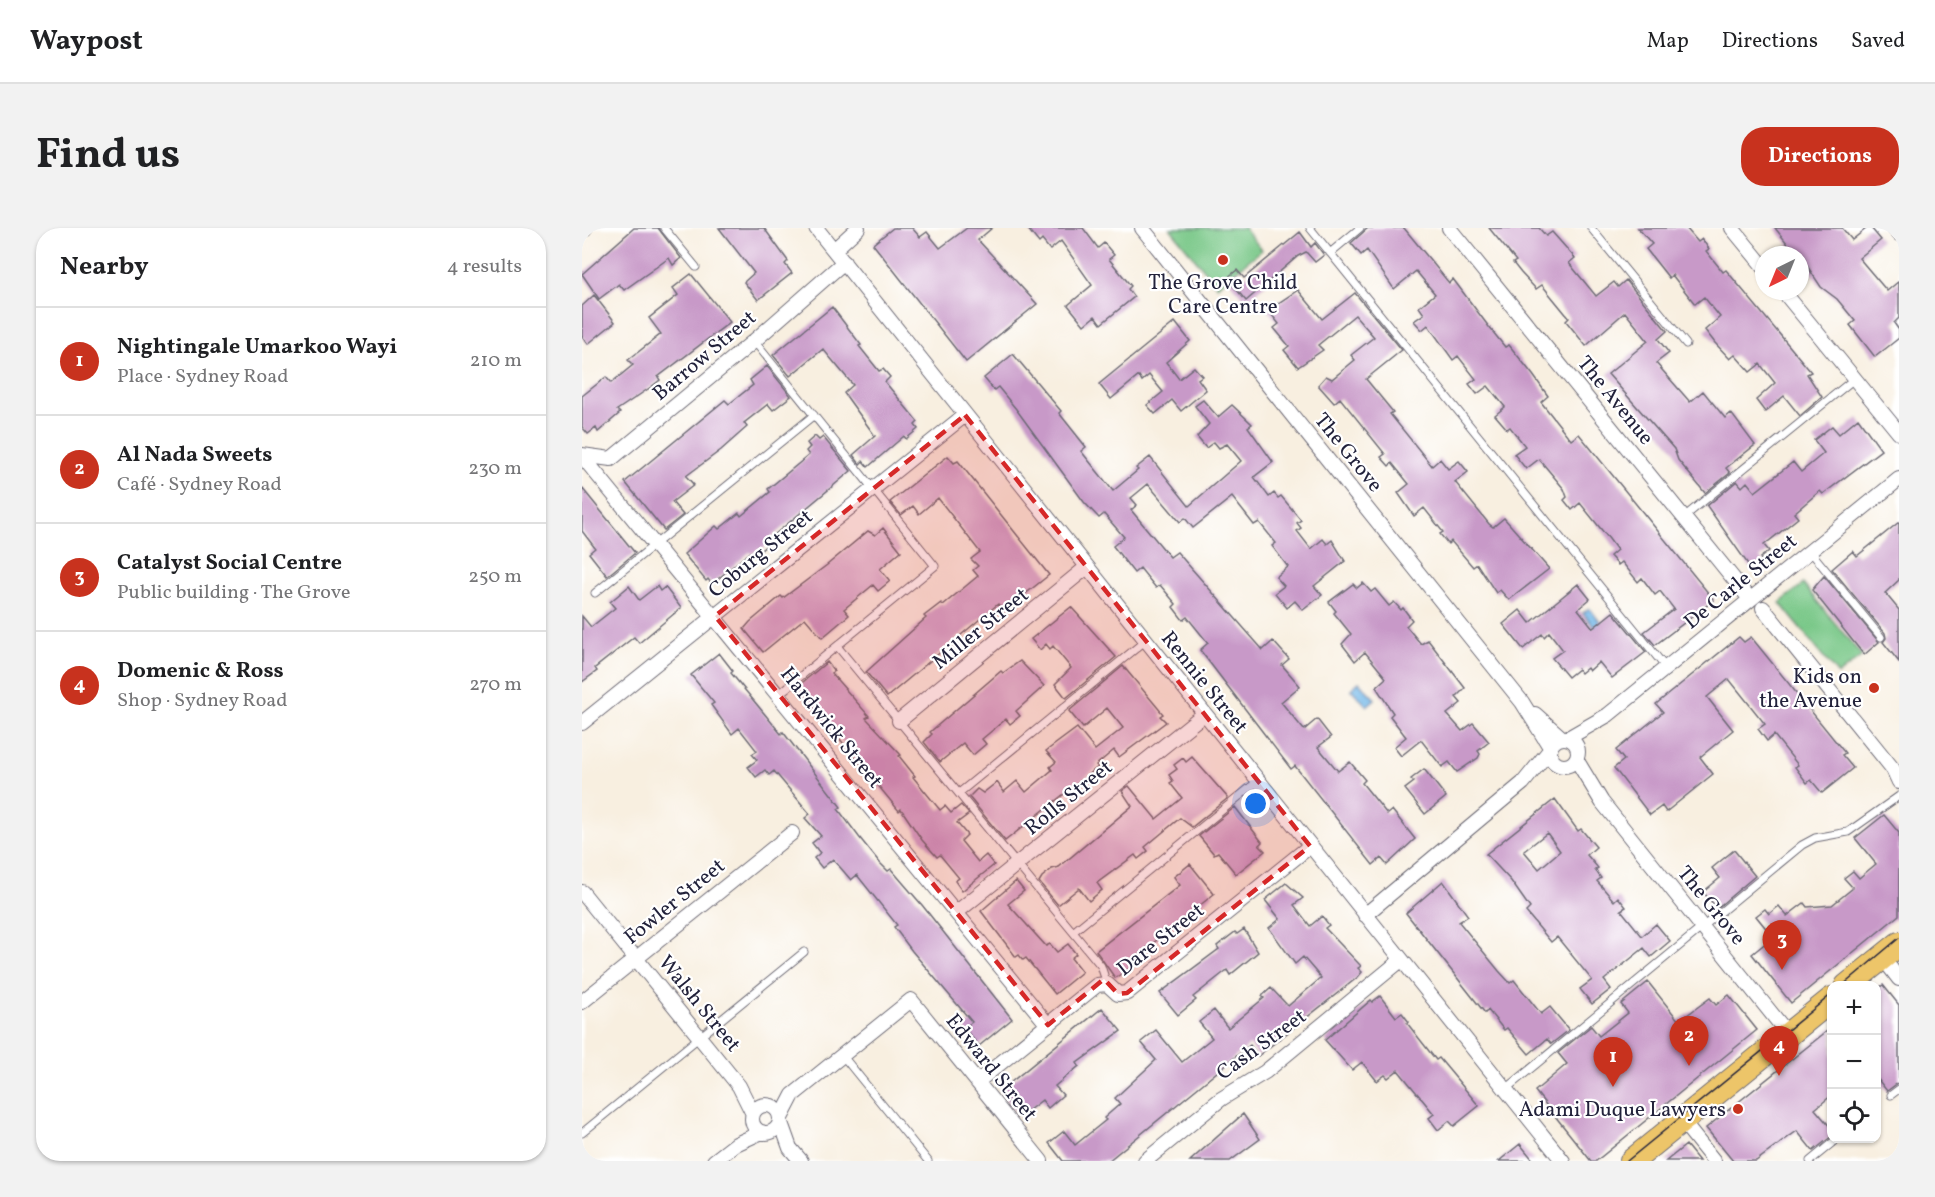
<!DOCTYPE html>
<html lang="en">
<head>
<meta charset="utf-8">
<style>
	:root { --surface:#fff; --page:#f2f2f2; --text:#202124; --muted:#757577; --line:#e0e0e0; --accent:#c8321e }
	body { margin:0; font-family:Vollkorn,serif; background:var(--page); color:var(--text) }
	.controls { position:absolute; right:18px; bottom:18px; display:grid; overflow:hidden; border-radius:12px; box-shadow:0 2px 4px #0004 }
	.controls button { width:54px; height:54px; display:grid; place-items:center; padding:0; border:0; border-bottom:2px solid var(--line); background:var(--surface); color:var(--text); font:30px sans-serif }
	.compass { position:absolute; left:1173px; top:18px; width:54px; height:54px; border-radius:50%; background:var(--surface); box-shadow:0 2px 4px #0004; rotate:223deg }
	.you { position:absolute; left:674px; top:576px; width:21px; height:21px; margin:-15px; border:4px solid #fff; border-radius:50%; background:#1a73e8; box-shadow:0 0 0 9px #1a73e833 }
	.badge { display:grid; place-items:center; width:39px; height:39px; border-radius:50%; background:var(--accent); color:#fff; font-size:20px; font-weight:700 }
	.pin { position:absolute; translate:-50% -50px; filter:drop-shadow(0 2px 3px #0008) }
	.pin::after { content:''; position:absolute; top:32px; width:21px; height:18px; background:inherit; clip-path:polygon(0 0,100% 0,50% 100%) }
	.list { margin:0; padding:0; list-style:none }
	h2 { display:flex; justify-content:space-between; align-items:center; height:78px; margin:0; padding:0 24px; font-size:26px }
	h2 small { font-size:20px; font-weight:400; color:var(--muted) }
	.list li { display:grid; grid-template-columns:39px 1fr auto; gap:18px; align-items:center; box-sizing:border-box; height:108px; padding:0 24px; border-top:2px solid var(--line) }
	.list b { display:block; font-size:22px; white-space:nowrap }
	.list p { margin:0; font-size:20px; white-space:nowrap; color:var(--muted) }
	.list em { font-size:20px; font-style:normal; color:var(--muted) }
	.icon { flex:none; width:33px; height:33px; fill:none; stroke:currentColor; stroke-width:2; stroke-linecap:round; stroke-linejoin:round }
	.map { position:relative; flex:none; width:1317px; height:933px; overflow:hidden; border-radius:24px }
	header { display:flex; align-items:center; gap:36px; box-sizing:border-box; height:84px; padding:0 30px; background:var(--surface); border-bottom:2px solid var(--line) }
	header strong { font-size:28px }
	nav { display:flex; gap:33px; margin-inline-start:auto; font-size:21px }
	.intro { display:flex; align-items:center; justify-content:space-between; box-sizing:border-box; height:144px; padding:0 36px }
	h1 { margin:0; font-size:42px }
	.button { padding:15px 27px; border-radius:24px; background:var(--accent); color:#fff; font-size:21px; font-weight:700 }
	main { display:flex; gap:36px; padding:0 36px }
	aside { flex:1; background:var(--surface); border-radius:24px; box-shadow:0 2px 4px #0004 }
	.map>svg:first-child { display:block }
	.green { fill:#78c787; stroke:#4d7461; stroke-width:1.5 }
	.water { fill:#72b7e8; stroke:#4a6c92; stroke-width:1.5 }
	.building { fill:#c899c8; fill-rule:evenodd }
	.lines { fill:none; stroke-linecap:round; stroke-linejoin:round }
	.lane-casing { stroke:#6d6a75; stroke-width:9 }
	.street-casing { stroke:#6d6a75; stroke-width:16 }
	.highway-casing { stroke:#6d6a75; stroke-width:26 }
	.lane { stroke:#fff; stroke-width:7 }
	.street { stroke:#fff; stroke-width:14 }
	.highway { stroke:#edc569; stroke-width:24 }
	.tram { stroke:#22223b; stroke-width:1.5 }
	.marked { fill:#d62828; fill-opacity:0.2; stroke:#d62828; stroke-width:4.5; stroke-dasharray:12 8; stroke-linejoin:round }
	.poi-dot { fill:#c8321e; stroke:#fff; stroke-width:2 }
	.labels { text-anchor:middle; stroke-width:4.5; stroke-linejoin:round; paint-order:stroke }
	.poi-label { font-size:21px; fill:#22223b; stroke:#fff; text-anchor:end }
	.street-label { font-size:21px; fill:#22223b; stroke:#fff }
</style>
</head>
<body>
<header>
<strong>Waypost</strong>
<nav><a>Map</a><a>Directions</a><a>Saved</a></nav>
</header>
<div class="intro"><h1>Find us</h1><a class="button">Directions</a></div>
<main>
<aside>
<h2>Nearby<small>4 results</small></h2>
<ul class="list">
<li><span class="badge">1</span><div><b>Nightingale Umarkoo Wayi</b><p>Place · Sydney Road</p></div><em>210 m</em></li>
<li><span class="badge">2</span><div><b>Al Nada Sweets</b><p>Café · Sydney Road</p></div><em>230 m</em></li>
<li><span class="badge">3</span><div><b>Catalyst Social Centre</b><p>Public building · The Grove</p></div><em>250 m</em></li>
<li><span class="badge">4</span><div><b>Domenic &amp; Ross</b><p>Shop · Sydney Road</p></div><em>270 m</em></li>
</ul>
</aside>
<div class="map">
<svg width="1317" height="933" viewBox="0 0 1317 933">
	<rect width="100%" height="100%" fill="#fff"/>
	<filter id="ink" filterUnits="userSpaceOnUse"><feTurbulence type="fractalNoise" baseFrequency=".0167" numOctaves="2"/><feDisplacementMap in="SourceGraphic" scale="12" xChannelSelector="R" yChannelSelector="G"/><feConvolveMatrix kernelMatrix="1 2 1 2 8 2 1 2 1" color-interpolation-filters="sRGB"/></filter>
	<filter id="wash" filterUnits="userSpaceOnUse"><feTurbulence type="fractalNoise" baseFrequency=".008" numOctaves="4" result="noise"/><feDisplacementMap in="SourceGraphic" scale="24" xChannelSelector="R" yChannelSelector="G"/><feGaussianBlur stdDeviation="1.35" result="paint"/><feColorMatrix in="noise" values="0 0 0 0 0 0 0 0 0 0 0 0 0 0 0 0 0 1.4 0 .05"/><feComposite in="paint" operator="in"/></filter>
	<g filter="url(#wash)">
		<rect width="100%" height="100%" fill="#f8efe0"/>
		<path class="green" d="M588,0h74l18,22 -45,36z
			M1221,356l59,72 -24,19 -58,-72z"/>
		<path class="water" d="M1007,380l14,17 -6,5 -14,-17z
			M777,454l16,17 -8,7 -16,-17z"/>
		<g id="blocks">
			<path class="building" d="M52,0h24l23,30 -8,7 -4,-7 -45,32 -5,-6 -20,15 -17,-25z
				M137,0h45l24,33 -3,3 7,9 -34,27 -14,-18 10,-9z
				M311,0h19l8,9 7,-5 13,16 27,-20h25l-14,12 59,64 -71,58 -93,-118z
				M445,0h56l15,20 6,-5 10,12 -5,4 22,27 -3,3 6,8 -33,27 -6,-8 -11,9 -16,-20 24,-20 -31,-44 -11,9 -8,-10 -3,3z
				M786,0h36l45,55 4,-4 36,48 16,20 4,-2 24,30 15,21 -7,6 30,38 8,-6 135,166 -59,45 -11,-13 30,-23 -14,-18 -5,4 -13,-17 -4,4 -16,-20 -4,3 -8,-9 7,-6 -8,-11 -29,-36 -8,7 -8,-10 3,-3 -3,-8 -25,-30 -13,10 -12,-15 11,-8 -15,-19 -3,2 -12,-14 10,-8 -17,-21 -11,8 -8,-10 7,-5 -18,-23 -5,4 -25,-35 -6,5 -8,-9 10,-7 -5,-7 16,-13 -19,-23 -22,18 -27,-39 -6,5 -10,-12z
				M907,0h50l7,8 6,-4 23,26 -6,5 27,33 18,-14 4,5 8,-7 41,51 -9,8 11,14 -13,10 34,39 13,-11 22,27 6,-5 24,32 -29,23 4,5 -25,20 -27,-33 -4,-11 -66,-75 40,-33 -23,-29 -39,34 -20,-25 3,-3 -27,-33 -6,4 -15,-16 -8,-10 3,-2z
				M1056,0h48l12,14 4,-3 7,10 -3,2 17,21 3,-2 85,102 -4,2 15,23 -22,19 -16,-20 -19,16 -9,-12 19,-17 -15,-19 -10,8 -15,-17 -5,4 -15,-16 -10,-13 15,-13 -16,-20 -9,7 -23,-29 -3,3 -23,-29 6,-5z
				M1193,0h67l10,12 15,-12h4l10,12 -22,18 28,33 12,-10v37l-5,5 5,7v8l-24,19 -25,-32 5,-4 -18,-22 -16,-12 -21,-32 -5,-2z
				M718,4l11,15 4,-4 9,12 -9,7 -9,-10 -8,4 -52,45 -19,-23 10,-8 7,8z
				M109,46l39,48 -72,55 2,3 -9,7 -34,23 3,3 -22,19 -2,-4 -8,6 -6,-7v-31l24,-19 5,6 22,-18 -5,-5 33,-26 -12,-16 29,-23 -5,-7z
				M716,62l24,29 33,-26 47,57 -36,29 27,33 -3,2 42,52 8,-7 8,10 11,-8 9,11 -13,10 34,42 4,3 11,-9 45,51 -40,31 -9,-10 -4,3 -19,-29 -4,3 -22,-26 -3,3 -8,-10 3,-2 -19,-24 -10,8 -16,-23 11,-9 -17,-21 -3,3 -8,-9 4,-3 -45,-56 -6,5 -16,-18 8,-9 6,3 23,-19 -4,-5 23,-18 -19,-22 -37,30 5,5 -25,17 -14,-17 5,-4 -15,-18 5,-4 -11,-14z
				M12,67l21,27 -27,22 -6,-8v-30z
				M250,79l29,38 -2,1 20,25 4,-2 7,8 -5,5 33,40 -3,3 3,4 -12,10 -2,-3 -36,31 -5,-6 -3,3 -7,-9 22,-19 -31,-43 9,-8 -30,-36 -33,27 -17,-21z
				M593,94l15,19 -24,21 13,17 15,-12 8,9 -4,3 8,11 -25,21 -9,-11 -17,14 -8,-9 16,-13 -14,-17 -7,6 -3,-5 -28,23 -12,-15z
				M431,126l48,57 -2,2 27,34 -5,4 32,40 25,-21 -2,-2 14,-11 39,49 52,-45 -14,-17 -8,4 -5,-6 -8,6 -9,-11 12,-13 -14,-18 8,-6 15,17 14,-12 20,19 -4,3 25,35 -19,15 15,20 5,-4 4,5 3,-2 20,24 -4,3 4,5 -4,3 14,18 12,-10 4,5 5,-4 13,21 -31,25 8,9 -19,15 -8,-9 -8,7 -12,-15 9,-7 -8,-9 12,-10 -16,-21 4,-3 -17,-21 -5,3 -22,-28 -39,31 -8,-10 -5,4 -32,-38 -17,14 6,7 -6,5 39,47 7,-5 86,98 10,-9 16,18 -7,6 18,21 -19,16 23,28 13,-11 14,18 -13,10 20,24 12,-9 15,18 -3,3 25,31 5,-4 23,29 -28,26 -6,-7 -8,7 -78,-99 -4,3 -91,-119 8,-7 -21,-26 -4,3 -10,-13 3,-3 -16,-19 -4,3 -16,-20 -6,5 -21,-27 11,-9 -20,-23 -5,4 -15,-16 -68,-93 -18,-22 -4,3 -10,-12z
				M185,138l24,30 -18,14 -5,-6 -24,19 3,4 -26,23 -35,26 8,9 -22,17 11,13 -19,15 -39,-48 100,-82 4,4 24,-19 -3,-5z
				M1276,190l23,32 -58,44 -3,-3 -26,22 4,5 -34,27 5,6 -9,7 3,4 -11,8 -45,-64 30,-25 5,6 5,-5 8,10 38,-30 8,10 23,-19 -10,-13 18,-14 7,8z
				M233,208l4,4 4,-3 28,34 -83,69 2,2 -10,9 -1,-2 -7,5 -2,-2 -38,32 -4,-5 -2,2 -22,-27 32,-28 3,3 20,-16 2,3 29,-24 -2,-3 41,-34 -3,-4 4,-4 -3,-4z
				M366,228l6,7 4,-2 91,114 -45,36 -6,-7 -111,93 -21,-25 60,-54 -2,-2 17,-13 2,2 35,-29 -5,-6 5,-4 -7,-7 9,-7 -42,-54 -19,16 -6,-8 -12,9 -11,-13z
				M0,260l53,65 -28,23 -18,-23 6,-5 -13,-17z
				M1317,294v58l-14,13 14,17v52l-16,-20 3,-4 -1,-5 -53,-64 21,-18 4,5z
				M301,300l18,23 -21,18 10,12 -12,10 -5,-6 -29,24 5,6 -27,23 -17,-20 -42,34 -19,-23 6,-7 31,-26 2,2 44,-33 41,-34 7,4z
				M1242,348l55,66 -15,13 -52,-65z
				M781,355l8,9 4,-3 14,17 5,-4 7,8 2,-2 9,12 -6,6 15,18 7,-4 37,48 -9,9 5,6 -14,11 15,17 11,-8 16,19 -11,9 2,3 -2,4 -21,14 -8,-10 -7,5 -21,-27 -20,16 -7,-9 12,-10 -16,-21 3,-3 -17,-26 10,-9 -21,-26 -10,9 -13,-17 9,-10 -17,-21 2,-2 -7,-9 24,-18 4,4z
				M996,356l12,15 -12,10 15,19 20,-16 33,40 -34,26 -13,-16 -10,9 -2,-3 -6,5 -3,-4 -10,8 -16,-19 11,-8 -14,-18 -5,5 -2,-3 -19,15 -20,-25 17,-14 10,13z
				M47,358l10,14 18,-14 3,5 5,-4 16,21 -42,35 -5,-6 -39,31 2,3 -15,11v-66l9,11 24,-19 -5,-6z
				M489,379l45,50 -50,41 -11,-14 16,-16 -18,-22 -3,3 -4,-5 -6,6 -9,-11z
				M1157,409l5,5 7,-5 94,116 -3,2 11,13 -31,25 -11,-13 -4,3 -12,-16 3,-2 -24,-30 -7,6 -9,-12 7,-5 -36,-45 -22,18 26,33 -33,27 13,17 -47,38 -4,-6 -12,9 -36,-47 10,-8 -8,-10 47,-38 -7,-8z
				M137,425l14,18 -2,2 50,61 2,-2 58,75 -3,2 21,28 21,26 8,8 3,-2 31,36 90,114 -33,27 -15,-18 8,-6 -60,-71 -18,-24 3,-2 -40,-50 -6,5 -18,-21 -11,9 -8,-10 6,-5 -8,-10 9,-7 -16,-18 5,-4 -36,-43 -5,4 -4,-5 -9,7 -8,-10 9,-7 -5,-6 5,-3 -18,-23 -7,6 -21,-29 3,-2 -23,-28z
				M438,433l24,25 -28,25 4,5 -10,8 -4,-5 -24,20 4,5 -13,11 -10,-12 -23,19 -16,-20 8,-8 -2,-2 71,-61 2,2z
				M245,434l7,9 -3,2 38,43 -3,2 35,37 -2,1 16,20 -2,1 27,33 5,-4 6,7 10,-8 8,9 -12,9 10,12 -6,6 17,21 8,-7 8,10 -32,26 -7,-10 4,-3 -19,-23 -3,2 -15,-17 -21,-31 -2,2 -102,-124z
				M541,438l40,48 -3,2 6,6 -47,35 -5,-7 -18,15 2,2 -93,74 -36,-44 8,-8 6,4 14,-11 7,10 13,-11 9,11 26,-22 -2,-3 6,-5 -10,-11 31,-23 18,22 28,-22 -16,-20 -24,20 -14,-17z
				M610,529l36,41 -36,29 -12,-9 -35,29 3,4 -10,8 -3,-4 -38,28 5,7 -13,11 -10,-13 -21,17 -19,-23 3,-5 10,-8 7,-2 73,-61 -10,-15 7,-5 27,33 26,-21 -12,-15 3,-2 -4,-6 8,-6 -3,-4 9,-7 3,4z
				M842,541l22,28 -21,17 -20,-25 9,-7 -3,-3z
				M973,571l23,32 3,-2 15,18 -9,8 11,13 -3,2 6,8 -4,3 17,20 4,-4 8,10 -5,3 21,26 14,-12 14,17 -19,16 -7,-9 -40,32 7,9 -19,15 -12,-15 12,-9 -35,-43 -6,5 -25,-30 4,-4 -19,-27 -25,-27zM965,605l13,18 -21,18 -15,-18z
				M653,579l27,35 -3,3 6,6 -29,23 -18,-22 -4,2 -15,-18z
				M1302,587l15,18v82l-108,88 -39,-49 21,-17 -17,-21 9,-7 4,5 10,-8 8,10 17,-13 3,4 25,-2 21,-17 -9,-10 9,-7 6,7 17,-14 -21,-26z
				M1152,622l21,26 -38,32 -14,-16 17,-14 -8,-10z
				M608,636l24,30 -62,50 -17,15 -3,5 1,2 -18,12 -19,-27 84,-66 -6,-8z
				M434,653l8,10 -16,13 38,42 4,-2 7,8 11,-8 8,10 -5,4 11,14 -27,22 -29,-36 -3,2 -4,-5 -3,2 -35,-46z
				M861,653l25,35 -9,6 40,49 11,12 4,-3 27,34 9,-7 19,23 -18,14 -4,-5 -18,15 -22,-26 -3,2 -16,-20 -3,3 -79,-100z
				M704,655l17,15 -9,7 16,21 12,-10 7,9 -4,3 36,38 -3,2 4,4 -4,5 -100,79 -8,-11 -142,116h-45l-14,-18 15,-12 11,14 31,-25 -2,-2 16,-14 -5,-6 41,-38 -15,-18 15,-12 26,32 30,-24 -13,-16 15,-12 14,18 36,-30 -2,-2 9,-8 17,18 33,-28 -18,-21 -8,7 -26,-36 11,-9 -15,-19z
				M662,701l14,23 -28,23 -3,-5 -34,27 3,3 -18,15 -18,-22 59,-44 -2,-3 18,-14 2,2z
				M1066,754l31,39 31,-23 6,7 13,-10 28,35 -161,131h-5l-56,-70 32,-27 -9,-11 33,-27 8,10 29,-23 -7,-9z
				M1301,757l16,20v77l-12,9 -11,-14v-87z
				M798,768l16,21 6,-4 7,9 -2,1 29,37 3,-2 40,48 -25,20 -5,-5 -11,9 -9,-12 5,-4 -36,-44 -10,8 -3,-3 -8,6 -15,-19 -10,8 -27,-30 46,-40 1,2z
				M520,780l19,23 -44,32 2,3 -24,20 8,9 -15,13 -6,-8 -22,17 -20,-26z
				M1250,799v68l-17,14 17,20v7l-19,15 -16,-20 -41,30h-23l-27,-33z
				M661,886l17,25 -30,22h-40z
				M938,916l14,17h-35z
				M1104,917l13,16h-33z"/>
		</g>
	</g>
	<g filter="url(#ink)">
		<use href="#blocks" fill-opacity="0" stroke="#6d6a75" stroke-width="1.5"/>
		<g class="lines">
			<g class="lane-casing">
				<path id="lane" d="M82,0l32,39
					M728,0l356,440
					M1009,0l95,116
					M748,25l30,-25
					M172,113l181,225 -98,80
					M1102,289l170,-138
					M1228,323l71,86
					M13,365l219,-178
					M196,467l59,-49 264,320 6,18
					M377,565l186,-152
					M491,704l185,-151
					M260,827l86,106
					M924,861l296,-244 13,-7 33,-6 51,-36
					M1309,867l8,-6
					M0,905l222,-181
					M1228,933l28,-23"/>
			</g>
			<g class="street-casing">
				<path id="street" d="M234,0l747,933
					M560,0l380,474 28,45
					M867,0l301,371
					M1150,0l32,39
					M1312,0l5,6
					M0,3l3,-3
					M252,22l24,-22
					M1201,63l116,142
					M0,227l29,4 143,-118 90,-79
					M0,228l466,569
					M1181,380l130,161 6,13
					M953,486l27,24
					M317,493l188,-154
					M0,495l383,-308
					M968 524a14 14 0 1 1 28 0a14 14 0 1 1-28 0Z
					M986,510l40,-23 291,-236
					M994,531l26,43 186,232
					M0,664l157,194 14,28
					M375,684l247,-198
					M783,687l158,-132 26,-32
					M1300,729l17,22
					M0,774l210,-169
					M395,854l120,-97 10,-1 11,10 9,-1 183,-147
					M170 891a14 14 0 1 1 28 0a14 14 0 1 1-28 0Z
					M199,890l12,-23 118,-95 130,161
					M198,892l10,28 11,13
					M1100,893l32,40
					M132,933l22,-17 26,-12
					M563,933l76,-62 44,-27 136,-112"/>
			</g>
			<g class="highway-casing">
				<path id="highway" d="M1265,758l52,-42
					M1050,933l200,-162"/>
			</g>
			<use href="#lane" class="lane"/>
			<use href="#street" class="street"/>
			<use href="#highway" class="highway"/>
			<path class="tram" d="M1260,758l57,-48
				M1045,933l205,-167"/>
		</g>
	</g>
	<path class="marked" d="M383,187l345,431 -183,147 -9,1 -14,-15 -56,46 -333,-409z"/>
	<g class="poi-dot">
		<circle cx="641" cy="32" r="6"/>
		<circle cx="1292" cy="460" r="6"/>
		<circle cx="1156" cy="881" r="6"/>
	</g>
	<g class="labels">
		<g class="poi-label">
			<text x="641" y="61" text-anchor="middle">The Grove Child<tspan x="641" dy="24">Care Centre</tspan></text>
			<text x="1280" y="455">Kids on<tspan x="1280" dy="24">the Avenue</tspan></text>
			<text x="1144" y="888">Adami Duque Lawyers</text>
		</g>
		<g class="street-label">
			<text transform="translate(122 127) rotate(-40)" y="7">Barrow Street</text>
			<text transform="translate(1034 172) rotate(51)" y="7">The Avenue</text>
			<text transform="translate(767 224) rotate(51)" y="7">The Grove</text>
			<text transform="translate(178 325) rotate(-39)" y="7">Coburg Street</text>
			<text transform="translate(1158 353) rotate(-39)" y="7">De Carle Street</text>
			<text transform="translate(398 400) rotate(-39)" y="7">Miller Street</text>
			<text transform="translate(623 454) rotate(51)" y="7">Rennie Street</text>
			<text transform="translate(250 499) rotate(51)" y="7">Hardwick Street</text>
			<text transform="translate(486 569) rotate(-39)" y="7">Rolls Street</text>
			<text transform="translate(92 673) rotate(-39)" y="7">Fowler Street</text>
			<text transform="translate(1130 677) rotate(51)" y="7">The Grove</text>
			<text transform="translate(578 711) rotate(-38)" y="7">Dare Street</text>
			<text transform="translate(118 775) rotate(51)" y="7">Walsh Street</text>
			<text transform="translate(679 816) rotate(-36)" y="7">Cash Street</text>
			<text transform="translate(410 839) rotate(51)" y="7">Edward Street</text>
		</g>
	</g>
</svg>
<div class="controls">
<button>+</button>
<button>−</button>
<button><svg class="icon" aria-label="locate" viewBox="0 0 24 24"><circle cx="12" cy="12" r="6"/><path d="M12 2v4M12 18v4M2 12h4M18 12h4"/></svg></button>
</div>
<svg class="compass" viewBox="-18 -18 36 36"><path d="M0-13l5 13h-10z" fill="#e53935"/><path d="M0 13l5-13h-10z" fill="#757577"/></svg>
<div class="you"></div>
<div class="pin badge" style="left:1031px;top:859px">1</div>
<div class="pin badge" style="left:1107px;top:838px">2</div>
<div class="pin badge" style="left:1200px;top:742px">3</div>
<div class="pin badge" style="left:1197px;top:848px">4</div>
</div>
</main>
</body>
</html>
